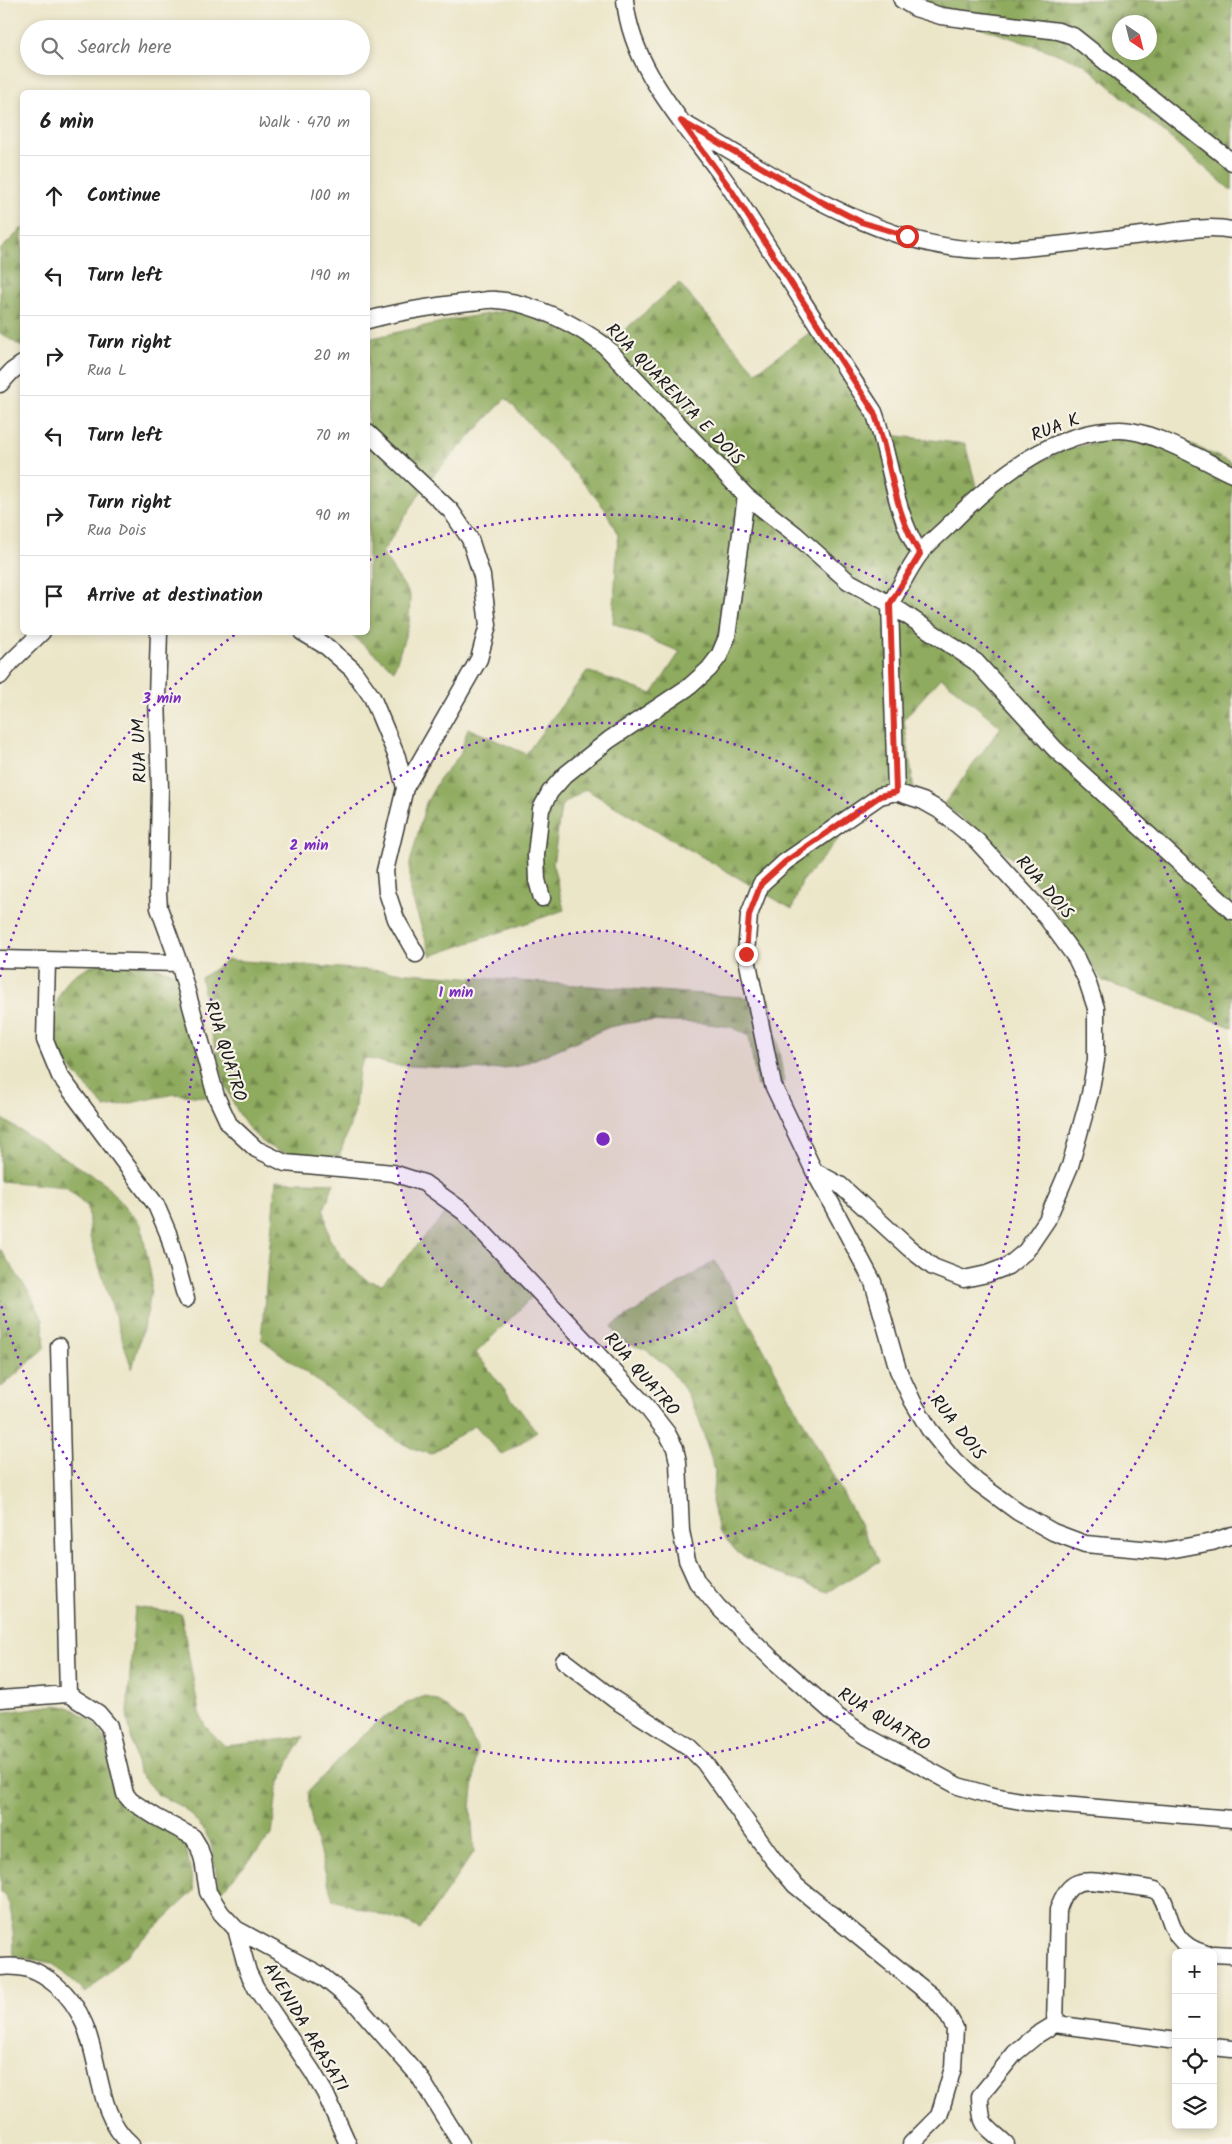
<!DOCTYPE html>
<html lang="en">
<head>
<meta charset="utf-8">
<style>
	:root { --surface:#fff; --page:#f6f6f6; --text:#222; --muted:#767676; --line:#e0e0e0 }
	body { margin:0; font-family:Kalam,sans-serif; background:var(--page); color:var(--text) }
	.controls { position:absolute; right:15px; bottom:15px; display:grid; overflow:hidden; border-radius:8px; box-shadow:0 2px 8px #0003 }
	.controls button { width:45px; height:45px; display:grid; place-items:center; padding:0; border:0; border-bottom:1px solid var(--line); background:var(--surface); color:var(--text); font:25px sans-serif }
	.compass { position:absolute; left:1112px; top:15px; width:45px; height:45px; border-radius:50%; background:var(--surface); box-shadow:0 2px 8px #0003; rotate:145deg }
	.stop { position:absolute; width:15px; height:15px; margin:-11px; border:4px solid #d93025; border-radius:50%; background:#fff }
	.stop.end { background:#d93025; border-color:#fff; box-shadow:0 1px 5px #0008 }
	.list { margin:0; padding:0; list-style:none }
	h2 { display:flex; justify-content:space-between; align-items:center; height:65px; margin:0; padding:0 20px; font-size:21px }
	h2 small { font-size:16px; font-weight:400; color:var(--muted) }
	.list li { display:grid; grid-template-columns:32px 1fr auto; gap:15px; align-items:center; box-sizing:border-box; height:80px; padding:0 20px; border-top:1px solid var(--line) }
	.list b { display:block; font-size:19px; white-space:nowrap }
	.list p { margin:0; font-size:16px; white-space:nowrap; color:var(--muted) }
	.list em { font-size:16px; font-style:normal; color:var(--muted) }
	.icon { flex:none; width:28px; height:28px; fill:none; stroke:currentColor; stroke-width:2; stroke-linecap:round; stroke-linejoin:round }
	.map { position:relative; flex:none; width:1232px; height:2144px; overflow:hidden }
	.search { position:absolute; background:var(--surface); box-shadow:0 2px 8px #0003; left:20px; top:20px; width:350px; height:55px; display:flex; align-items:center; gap:12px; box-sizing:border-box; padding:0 18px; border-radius:28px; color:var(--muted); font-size:19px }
	.panel { position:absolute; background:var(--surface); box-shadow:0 2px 8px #0003; left:20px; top:90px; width:350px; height:545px; border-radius:8px }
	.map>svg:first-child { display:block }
	.forest { fill:url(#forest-firs); stroke:#56643d; fill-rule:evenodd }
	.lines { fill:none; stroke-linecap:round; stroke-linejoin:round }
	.minor-casing { stroke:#3b3a36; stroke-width:19 }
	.minor { stroke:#fff; stroke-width:16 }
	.route { stroke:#d93025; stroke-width:6 }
	.ring { fill:none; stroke:#7b2cbf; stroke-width:2.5; stroke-dasharray:2.5 5 }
	.labels { text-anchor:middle; stroke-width:4.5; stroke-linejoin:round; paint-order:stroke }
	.street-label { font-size:18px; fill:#1c1c1c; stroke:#f7f3e8 }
	.centre { fill:#7b2cbf; stroke:#f7f3e8; stroke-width:2.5 }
	.ring-label { font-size:15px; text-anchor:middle; font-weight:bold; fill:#7b2cbf; stroke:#f7f3e8; stroke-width:4.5; stroke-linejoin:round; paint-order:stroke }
</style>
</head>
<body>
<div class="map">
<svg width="1232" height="2144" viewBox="0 0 1232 2144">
	<defs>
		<pattern id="forest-firs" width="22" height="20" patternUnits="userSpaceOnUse" patternTransform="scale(1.25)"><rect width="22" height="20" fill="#8fab5e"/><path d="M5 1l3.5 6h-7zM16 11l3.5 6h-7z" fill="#748a4d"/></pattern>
	</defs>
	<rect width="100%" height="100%" fill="#f7f3e8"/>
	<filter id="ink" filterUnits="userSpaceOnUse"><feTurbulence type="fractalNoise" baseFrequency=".02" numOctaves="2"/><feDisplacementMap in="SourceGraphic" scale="10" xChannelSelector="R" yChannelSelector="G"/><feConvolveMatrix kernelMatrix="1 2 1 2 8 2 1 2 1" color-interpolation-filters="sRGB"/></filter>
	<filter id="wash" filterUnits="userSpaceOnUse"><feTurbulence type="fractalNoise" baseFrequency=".0096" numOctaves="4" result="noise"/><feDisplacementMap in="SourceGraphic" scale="20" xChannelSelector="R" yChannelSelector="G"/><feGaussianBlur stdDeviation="1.12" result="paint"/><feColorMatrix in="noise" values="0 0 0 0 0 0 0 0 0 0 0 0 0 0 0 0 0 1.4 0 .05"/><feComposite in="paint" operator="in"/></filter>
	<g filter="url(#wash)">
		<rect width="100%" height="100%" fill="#ece6c9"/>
		<path class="forest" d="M914,0h318v191l-149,-128 -160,-56zM1120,22h30v30h-30z
			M22,228v119l-22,-14v-83z
			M679,283l77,89 67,-49 66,112 76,9 13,49 84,-42 90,-24 80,36v564l-129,-46 -61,-90 -22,-26 -76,-61 57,-77 -60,-50 -37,42 10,71 -27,10 -46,36 -39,46 -10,27 -207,-120 -24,17 -8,59 11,45 -133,46 -21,-64v-29l16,-60 14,-25 20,-23 8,-27 58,26 61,-83 65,23 28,-42 -67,-29 5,-88 -13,-26 -18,-22 -81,-89 -79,84 -45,71 28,42 -1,29 -15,46 -45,-37 19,-1v-293l83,-19 60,-10 61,12 42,17z
			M108,960l45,6 27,9 33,123 -38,-4 -70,14 -51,-59 -4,-29 11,-28 8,-13 13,-9z
			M228,960l542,39 14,83 -27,4 -8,-50 -18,-9 -29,-4 -61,-2 -32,6 -90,39 -32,4 -93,-5 -29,-7 -6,12 -5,44 -16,45c-24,-1 -53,-1 -74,-16 -43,-31 -53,-116 -63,-165z
			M0,1118l102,63 39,44 11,56 -4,29 -16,59 -42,-132 -2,-30 -22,-20 -66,-6z
			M276,1181l58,2 -10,26 5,29 17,25 22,18 14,3 60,-66 8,-13 86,88 -60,60 61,79 -35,23 -27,-30 -44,29 -19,-6 -13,-6 -138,-103z
			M0,1249l30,45 13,26 2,28 -42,38 -3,1z
			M715,1261l165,300 -52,31 -65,-24 -25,-15 -19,-22 -7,-30 3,-30 -17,-55 -13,-26 -17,-23 -23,-18 -26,-8 -7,-15z
			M135,1607l46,7 18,98 6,14 20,20 79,-9 -14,23 -13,29 -5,46 -52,58 -9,-49 -7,-14 -20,-22 -27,-14 -19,-22 -11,-56z
			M425,1696l15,6 23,19 14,27 -6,60 3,44 -54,77 -14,-7 -73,-22 -21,-76 -4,-32c34,-34 70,-82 117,-96z
			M55,1705l14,2 25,15 16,26 3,35 6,13 20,22 39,17 8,12 8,44 -108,102 -34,-30 -38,-7c-1,-15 1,-56 -14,-64v-179z"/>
	</g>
	<g filter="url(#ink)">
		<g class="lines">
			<g class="minor-casing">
				<path id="minor" d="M625,0c7,74 67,130 106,189 48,74 94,149 143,223 17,46 19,99 46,142
					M902,0l13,8 26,8 117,15 15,5 159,126
					M687,125c93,53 200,130 312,125 51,-3 103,-11 154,-16 25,-3 54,-9 79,-4
					M368,320c33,-9 67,-14 102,-18 8,0 18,-3 26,-2 36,2 81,25 109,46l141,150 49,38 53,47 42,23 86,58 79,87 177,162
					M0,384l12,-13 10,-7
					M368,433l83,78 19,28 12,37 6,49 -9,34 -74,129
					M890,604c10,-16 18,-34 29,-49 8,-11 20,-20 30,-30 44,-45 103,-95 171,-95 32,0 82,30 112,44
					M890,604l6,188
					M159,632l-2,66 3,90 -2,105 1,15 20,55 37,133 13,28 27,25 29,14 108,10 31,10 40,29 182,194 21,27 8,15 3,14 3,69 6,29 10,22 21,25 54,52 66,58 30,20 90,49 31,9 37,7 206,17
					M302,632l25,15 25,22 20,28 25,60 8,31 -20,83 2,21 9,27 20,35
					M0,676l11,-14 31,-30
					M542,898l-5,-18 -1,-25 5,-46 9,-17 15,-17 44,-35 81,-54 19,-17 10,-13 8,-19 19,-141
					M0,959l179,4
					M47,961l-2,79 15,36 96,129 12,28 18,66
					M814,1171l26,14 69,63 24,19 31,12 23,-5 21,-8 18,-15 21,-31 23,-54 20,-72 6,-34v-52l-9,-27 -11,-23 -33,-45 -66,-72 -38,-31 -16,-9 -27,-9 -16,4 -39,27 -56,39 -24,22 -12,31 -3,39 27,131 41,86 59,111 25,88 15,32 16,27 25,31 23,22 41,30 35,20 32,12 79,7 48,-9 20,-7
					M59,1346l9,348
					M564,1661l51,39 74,47 15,15 69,97 22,26 138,112 14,17 8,14 -2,40 -14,48 -28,28
					M0,1699l68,-5 30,19 11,13 16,68 6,7 25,16 37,20 6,10 4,13 5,32 13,21 15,16 83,45 37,30 63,72 42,68
					M236,1929l12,43 8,16 56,83 13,22 23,51
					M1213,1954l19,1
					M0,1967c24,-2 38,3 56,18 53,43 30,122 75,159
					M1055,2024l121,17
					M1213,2047l19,2
					M1006,2144c-22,-21 -25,-15 -26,-48l35,-43 22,-18 18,-11 3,-114c11,-35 27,-30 58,-26 13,2 26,3 39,6 19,13 7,52 49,63"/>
			</g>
			<use href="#minor" class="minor"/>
		</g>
	</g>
	<g class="lines" filter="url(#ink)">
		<path class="route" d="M746,954l3,-39 12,-31 24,-22 56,-39 39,-27 16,-4 -6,-188 30,-50c-27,-43 -29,-95 -46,-142l-142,-221 -51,-70 139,80 41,21 46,14"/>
	</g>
	<circle cx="603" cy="1139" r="208" fill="#7b2cbf" fill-opacity=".12"/>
	<g class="ring">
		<circle cx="603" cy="1139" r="208"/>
		<circle cx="603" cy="1139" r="416"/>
		<path d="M0 977A624 624 0 0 1 236 634M369 560A624 624 0 1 1 0 1301"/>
	</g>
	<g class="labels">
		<g class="street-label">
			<text transform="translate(675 394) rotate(46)" y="6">RUA QUARENTA E DOIS</text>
			<text transform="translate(1055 427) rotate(-21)" y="6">RUA K</text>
			<text transform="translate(139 751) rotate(-92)" y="6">RUA UM</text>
			<text transform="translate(1045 887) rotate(49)" y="6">RUA DOIS</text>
			<text transform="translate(226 1051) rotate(73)" y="6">RUA QUATRO</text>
			<text transform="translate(642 1374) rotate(49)" y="6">RUA QUATRO</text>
			<text transform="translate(958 1427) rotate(52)" y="6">RUA DOIS</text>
			<text transform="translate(884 1719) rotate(32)" y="6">RUA QUATRO</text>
			<text transform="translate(306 2027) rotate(59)" y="6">AVENIDA ARASATI</text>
		</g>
	</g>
	<circle cx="603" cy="1139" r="8" class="centre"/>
	<g class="ring-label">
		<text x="162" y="703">3 min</text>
		<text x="309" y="850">2 min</text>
		<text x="456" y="997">1 min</text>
	</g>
</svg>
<div class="controls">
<button>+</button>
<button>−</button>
<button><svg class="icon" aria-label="locate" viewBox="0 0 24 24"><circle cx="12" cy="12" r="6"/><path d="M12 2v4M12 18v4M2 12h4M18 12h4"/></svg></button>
<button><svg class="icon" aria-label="layers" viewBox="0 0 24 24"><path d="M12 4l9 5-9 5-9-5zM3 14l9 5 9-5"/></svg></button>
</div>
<svg class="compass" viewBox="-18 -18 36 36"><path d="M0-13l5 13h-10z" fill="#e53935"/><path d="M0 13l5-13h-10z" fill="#767676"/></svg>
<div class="stop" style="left:907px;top:236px"></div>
<div class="stop end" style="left:746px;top:954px"></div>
<div class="search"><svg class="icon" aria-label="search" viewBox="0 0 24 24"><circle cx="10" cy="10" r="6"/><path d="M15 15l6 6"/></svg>Search here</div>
<section class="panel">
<h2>6 min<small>Walk · 470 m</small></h2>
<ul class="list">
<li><svg class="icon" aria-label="ahead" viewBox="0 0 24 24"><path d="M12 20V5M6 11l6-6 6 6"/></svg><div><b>Continue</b></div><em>100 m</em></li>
<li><svg class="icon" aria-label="left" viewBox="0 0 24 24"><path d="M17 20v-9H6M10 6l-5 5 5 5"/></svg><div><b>Turn left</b></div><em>190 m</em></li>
<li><svg class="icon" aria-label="right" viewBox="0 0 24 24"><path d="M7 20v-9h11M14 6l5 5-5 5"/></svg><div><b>Turn right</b><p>Rua L</p></div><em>20 m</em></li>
<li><svg class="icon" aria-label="left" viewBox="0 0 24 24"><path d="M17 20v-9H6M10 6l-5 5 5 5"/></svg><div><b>Turn left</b></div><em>70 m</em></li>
<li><svg class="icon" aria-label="right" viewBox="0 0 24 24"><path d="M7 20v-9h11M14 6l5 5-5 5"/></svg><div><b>Turn right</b><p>Rua Dois</p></div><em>90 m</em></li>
<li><svg class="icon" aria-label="arrive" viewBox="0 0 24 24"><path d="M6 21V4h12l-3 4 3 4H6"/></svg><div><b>Arrive at destination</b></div></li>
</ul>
</section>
</div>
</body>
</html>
